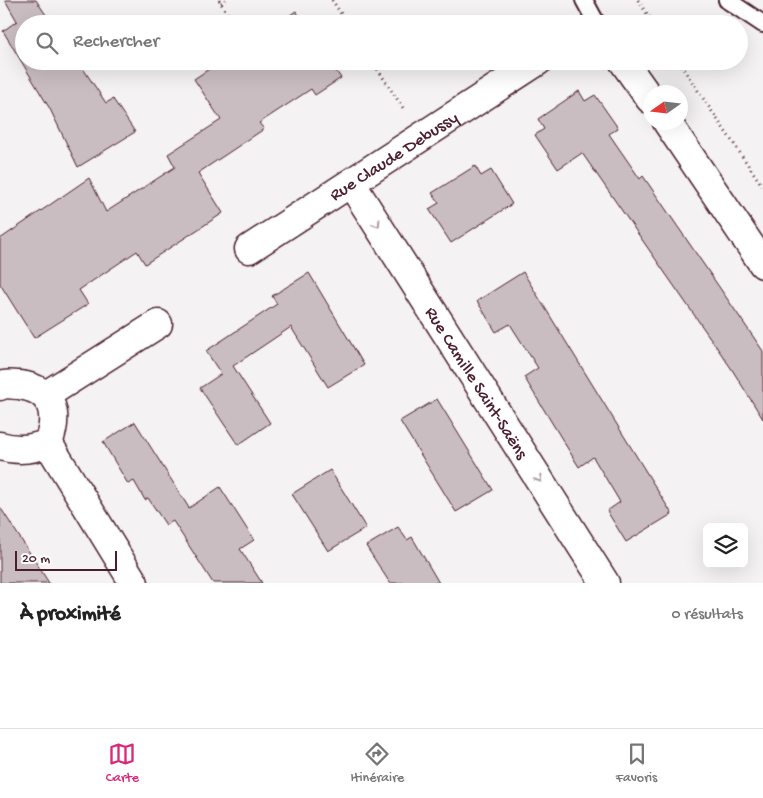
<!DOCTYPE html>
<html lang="fr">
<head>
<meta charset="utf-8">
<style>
	:root { --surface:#fff; --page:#f6f6f6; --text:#222; --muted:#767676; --line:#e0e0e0; --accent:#db2777 }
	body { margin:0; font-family:"Gochi Hand",sans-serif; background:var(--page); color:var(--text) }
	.controls { position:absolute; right:15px; bottom:15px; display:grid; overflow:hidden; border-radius:8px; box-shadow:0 5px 20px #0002 }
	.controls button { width:45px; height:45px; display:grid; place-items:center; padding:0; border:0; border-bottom:1px solid var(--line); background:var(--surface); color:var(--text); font:25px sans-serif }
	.compass { position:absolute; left:643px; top:85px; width:45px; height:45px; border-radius:50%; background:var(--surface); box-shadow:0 5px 20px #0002; rotate:256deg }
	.scale { position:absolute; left:15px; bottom:12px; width:102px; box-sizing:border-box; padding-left:5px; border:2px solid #4a1f2b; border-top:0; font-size:14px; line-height:18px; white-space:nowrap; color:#4a1f2b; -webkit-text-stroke:4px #fff; paint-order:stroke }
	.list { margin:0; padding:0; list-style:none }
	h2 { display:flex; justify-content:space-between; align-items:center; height:65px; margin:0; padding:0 20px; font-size:21px }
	h2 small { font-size:16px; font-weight:400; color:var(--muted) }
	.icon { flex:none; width:28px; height:28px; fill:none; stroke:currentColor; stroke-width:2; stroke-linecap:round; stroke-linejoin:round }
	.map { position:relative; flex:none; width:763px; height:583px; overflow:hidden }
	.search { position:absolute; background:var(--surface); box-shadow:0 5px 20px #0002; left:15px; right:15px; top:15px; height:55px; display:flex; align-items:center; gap:12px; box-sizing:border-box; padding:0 18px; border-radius:28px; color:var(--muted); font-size:19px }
	.sheet { height:145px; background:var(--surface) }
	nav { display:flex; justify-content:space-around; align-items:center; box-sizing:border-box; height:70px; border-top:1px solid var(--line); background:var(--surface); font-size:14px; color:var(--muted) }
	nav a { display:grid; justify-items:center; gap:2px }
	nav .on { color:var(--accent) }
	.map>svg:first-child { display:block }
	.building { fill:#cabdc1; stroke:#4a1f2b }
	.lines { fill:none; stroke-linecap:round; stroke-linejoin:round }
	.lane-casing { stroke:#4a1f2b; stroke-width:20 }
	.street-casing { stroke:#4a1f2b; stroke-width:31 }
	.path { stroke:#4a1f2b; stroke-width:3; stroke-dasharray:1 4; stroke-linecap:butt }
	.lane { stroke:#fff; stroke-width:16 }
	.street { stroke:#fff; stroke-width:28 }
	.oneway { stroke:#ae9aa0 }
	.labels { text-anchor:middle; stroke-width:4; stroke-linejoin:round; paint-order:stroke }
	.street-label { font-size:18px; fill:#4a1f2b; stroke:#fff }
</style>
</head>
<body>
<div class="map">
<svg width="763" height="583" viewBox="0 0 763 583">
	<rect width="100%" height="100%" fill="#f4f2f2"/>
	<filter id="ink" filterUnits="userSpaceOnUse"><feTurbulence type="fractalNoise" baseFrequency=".02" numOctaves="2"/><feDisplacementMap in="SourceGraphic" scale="10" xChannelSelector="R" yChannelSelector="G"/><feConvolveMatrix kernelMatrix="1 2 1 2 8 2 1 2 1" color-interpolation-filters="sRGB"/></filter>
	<g filter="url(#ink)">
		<path class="building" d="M5,0h31l16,24h-28v37h54l28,42 7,-4 22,33 -57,35 -28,-58 -47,-78 14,-10z
			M296,11l9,13h-28z
			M221,61h108l12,17 -26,17 -4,-6 -52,34 5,6 -66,44 25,40 -78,51 -8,-13 -58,39 9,14 -54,34 -34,-54v-45l89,-61 17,34 69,-45 -7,-13 53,-34 -27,-41z
			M579,91l6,10 10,-6 23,33 -9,6 31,45 3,-3 120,175v68l-32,-51 -149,-215 -24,16 -23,-34 9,-6 -6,-10z
			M475,166l6,10 10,-6 21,34 -61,39 -22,-34 10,-6 -7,-10z
			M523,272l149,242 -46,28 -19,-31 13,-9 -27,-45 -14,10 -55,-90 14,-9 -28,-44 -14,8 -19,-31z
			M309,273l55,92 -36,22 -37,-60 -58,39 37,57 -32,22 -38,-57 21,-14 -15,-23 71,-47 -5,-8z
			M437,399l56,91 -37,22 -56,-91z
			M135,422l54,86 31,-21 34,53 -14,9 22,34h-49l-40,-62 -7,4 -18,-27 -3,2 -11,-19 -6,3 -25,-42z
			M330,470l36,58 -38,23 -36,-57z
			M0,507l35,54 14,22h-49z
			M398,527l9,13 5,-3 27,46h-49l-24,-37z"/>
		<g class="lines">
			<g class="lane-casing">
				<path id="lane" d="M584,0l13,24
					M727,0l36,24"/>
			</g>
			<g class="street-casing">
				<g id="street">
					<path d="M623,61l27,38"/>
					<path d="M667,122l96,142"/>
					<path id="s1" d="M351,183l254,400"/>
					<path id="s2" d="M249,249l289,-188"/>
					<path d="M0,386c6,-3 13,-1 19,-1 35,4 40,30 29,58 -16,7 -31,8 -48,3"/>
					<path d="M46,395l112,-71"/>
					<path d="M48,443l86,140"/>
				</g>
			</g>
			<path class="path" d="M219,0l15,24
				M332,0l16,24
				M638,0l16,24
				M221,3l5,-3
				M372,61l33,50
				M678,61l85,126"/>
			<use href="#lane" class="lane"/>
			<use href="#street" class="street"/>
		</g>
		<defs><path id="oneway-chevron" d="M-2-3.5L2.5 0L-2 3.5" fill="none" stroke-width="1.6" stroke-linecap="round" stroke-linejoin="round" transform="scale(1.25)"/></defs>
		<g class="oneway">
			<use href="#oneway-chevron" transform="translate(377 224) rotate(58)"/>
			<use href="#oneway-chevron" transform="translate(539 479) rotate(58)"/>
		</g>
	</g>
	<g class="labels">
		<g class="street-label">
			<text dy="6" stroke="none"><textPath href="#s2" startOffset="172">Rue Claude Debussy</textPath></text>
			<text dy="6" stroke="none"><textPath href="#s1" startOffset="236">Rue Camille Saint-Saëns</textPath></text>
		</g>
	</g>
</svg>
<div class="controls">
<button><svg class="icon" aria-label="layers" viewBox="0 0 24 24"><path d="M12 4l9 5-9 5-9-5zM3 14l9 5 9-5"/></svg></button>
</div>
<svg class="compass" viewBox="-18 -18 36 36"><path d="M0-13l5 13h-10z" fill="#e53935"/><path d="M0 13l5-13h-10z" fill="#767676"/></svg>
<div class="scale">20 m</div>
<div class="search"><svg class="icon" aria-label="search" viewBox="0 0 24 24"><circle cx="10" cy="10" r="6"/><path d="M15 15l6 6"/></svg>Rechercher</div>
</div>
<section class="sheet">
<h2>À proximité<small>0 résultats</small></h2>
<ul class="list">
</ul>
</section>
<nav>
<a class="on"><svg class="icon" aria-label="map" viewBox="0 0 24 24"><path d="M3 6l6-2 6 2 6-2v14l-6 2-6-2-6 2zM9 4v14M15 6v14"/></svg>Carte</a>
<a><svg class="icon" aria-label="directions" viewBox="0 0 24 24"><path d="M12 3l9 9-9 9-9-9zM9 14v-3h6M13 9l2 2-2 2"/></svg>Itinéraire</a>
<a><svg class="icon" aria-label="saved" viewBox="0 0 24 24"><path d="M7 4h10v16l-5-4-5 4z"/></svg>Favoris</a>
</nav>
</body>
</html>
